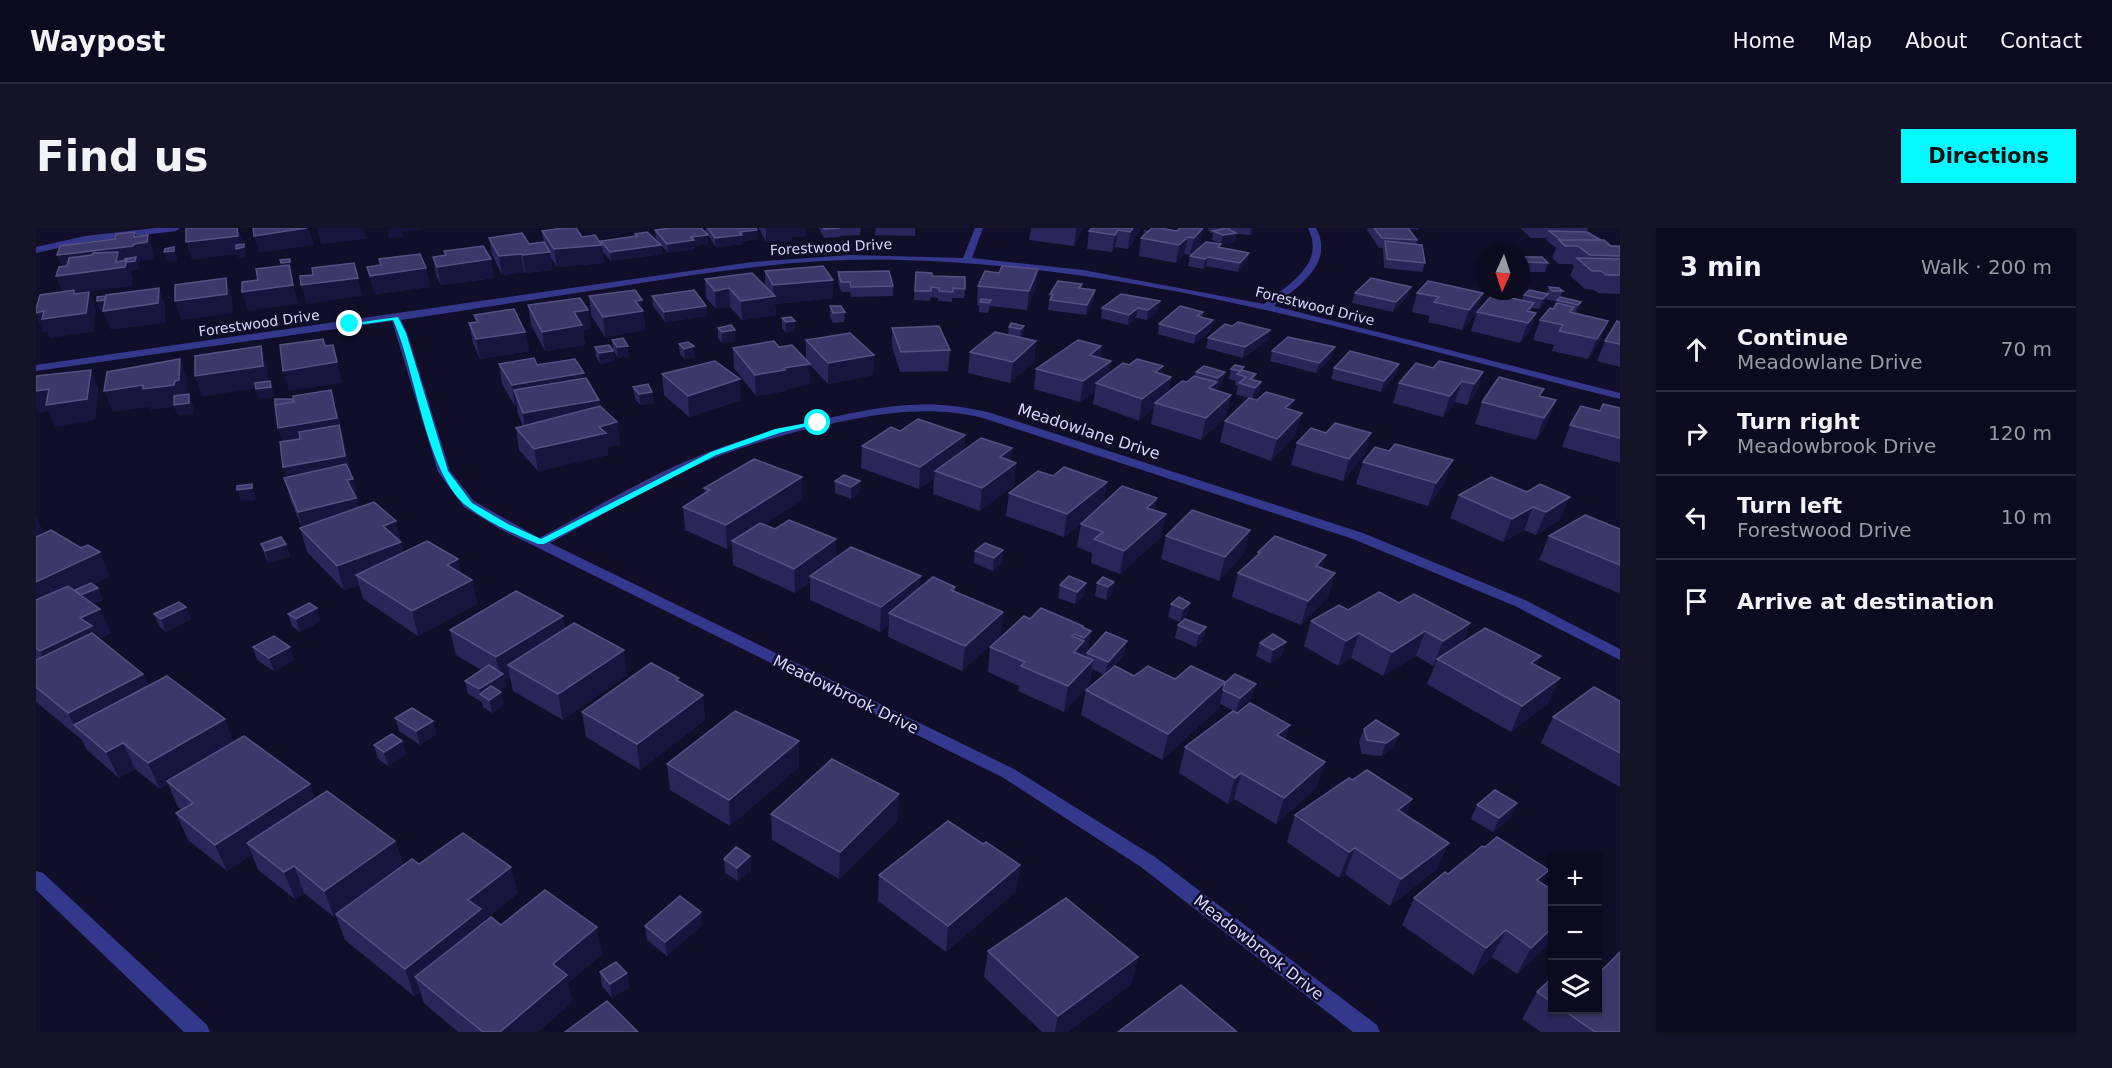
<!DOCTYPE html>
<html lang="en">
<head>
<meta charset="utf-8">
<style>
	:root { --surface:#0c0a1f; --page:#151328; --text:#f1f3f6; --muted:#9a9aa4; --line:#2c2b3d; --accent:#02f9ff }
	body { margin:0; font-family:"DejaVu Sans",sans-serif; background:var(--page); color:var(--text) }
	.controls { position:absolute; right:18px; bottom:18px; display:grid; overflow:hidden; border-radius:0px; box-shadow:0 2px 4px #0004 }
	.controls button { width:54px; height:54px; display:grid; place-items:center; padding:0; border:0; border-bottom:2px solid var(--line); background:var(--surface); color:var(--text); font:30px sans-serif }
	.compass { position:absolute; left:1440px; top:18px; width:54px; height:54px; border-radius:50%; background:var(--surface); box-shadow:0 2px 4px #0004; rotate:183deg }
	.stop { position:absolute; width:18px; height:18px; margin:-14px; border:4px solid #02f9ff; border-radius:50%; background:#fff }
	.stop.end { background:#02f9ff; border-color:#fff; box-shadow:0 2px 6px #0008 }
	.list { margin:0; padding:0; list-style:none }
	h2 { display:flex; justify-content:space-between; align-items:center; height:78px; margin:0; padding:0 24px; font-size:26px }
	h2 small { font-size:20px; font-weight:400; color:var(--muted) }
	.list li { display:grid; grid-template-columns:39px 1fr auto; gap:18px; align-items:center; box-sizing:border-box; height:84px; padding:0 24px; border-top:2px solid var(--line) }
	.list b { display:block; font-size:22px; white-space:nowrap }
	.list p { margin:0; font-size:20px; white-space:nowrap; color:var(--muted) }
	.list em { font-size:20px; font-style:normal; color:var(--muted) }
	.icon { flex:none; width:33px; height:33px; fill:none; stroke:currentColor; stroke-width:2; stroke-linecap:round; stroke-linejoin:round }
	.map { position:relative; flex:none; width:1584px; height:804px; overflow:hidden; border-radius:0px }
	header { display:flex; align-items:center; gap:36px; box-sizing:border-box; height:84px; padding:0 30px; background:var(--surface); border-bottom:2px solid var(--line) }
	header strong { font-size:28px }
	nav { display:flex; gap:33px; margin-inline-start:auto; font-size:21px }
	.intro { display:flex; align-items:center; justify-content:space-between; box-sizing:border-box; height:144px; padding:0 36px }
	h1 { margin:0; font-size:42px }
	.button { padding:15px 27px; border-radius:0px; background:var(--accent); color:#111; font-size:21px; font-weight:700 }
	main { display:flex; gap:36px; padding:0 36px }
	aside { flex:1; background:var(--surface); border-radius:0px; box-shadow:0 2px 4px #0004 }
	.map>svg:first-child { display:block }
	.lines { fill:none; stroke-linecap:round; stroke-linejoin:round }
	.minor { fill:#34388d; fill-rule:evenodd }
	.wall { fill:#2b2559 }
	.shaded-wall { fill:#18143e }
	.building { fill:#3d386a; stroke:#565182; stroke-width:1.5 }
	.route { fill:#02f9ff }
	.labels { text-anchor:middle; stroke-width:5; stroke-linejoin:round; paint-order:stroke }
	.far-street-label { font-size:14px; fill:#d7d6ff; stroke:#100e29 }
	.street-label { font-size:16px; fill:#d7d6ff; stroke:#100e29 }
</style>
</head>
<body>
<header>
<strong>Waypost</strong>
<nav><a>Home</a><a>Map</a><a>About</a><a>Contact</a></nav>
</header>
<div class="intro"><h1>Find us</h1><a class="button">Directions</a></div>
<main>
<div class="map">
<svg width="1584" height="804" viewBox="0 0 1584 804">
	<rect width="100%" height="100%" fill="#100e29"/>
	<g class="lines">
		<path class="minor" d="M119,0h25l-4,3 -91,11 -49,11v-6l49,-11z
			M939,0h8l-11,30 111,12 181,34c25,-20 62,-40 44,-76h8c19,35 -17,58 -42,78l346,87v6c-237,-59 -473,-133 -719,-139 -93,-3 -187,11 -279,26 -74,11 -147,23 -221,34l6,13 43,138 24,30 65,37c50,-26 98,-56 150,-78 48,-21 98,-34 149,-44 55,-12 98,-17 153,-3l372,120 162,67 95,49v11l-105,-54 -162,-67 -370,-121c-49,-12 -95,-6 -144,4 -48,10 -95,23 -140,42 -51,22 -99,53 -149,79l464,226 141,88 222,168 3,7h-27l-212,-165 -139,-90 -502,-248 -36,-22 -26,-35 -46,-151 -356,50v-6l716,-103 99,-7 112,3z
			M0,643l7,2 164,152 3,7h-26l-148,-142z"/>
	</g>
	<path class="wall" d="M670,0h50l2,11 -15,2v3l-27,3 -8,-12v9l-13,2v3l-27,4 -7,-8 1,9 -51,7 -9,-10 2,12 -47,4 -6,-9 1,12 -27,3 -1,-1 -22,3 -10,-20 -3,-17 40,6 15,-1 -2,-12 40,6 19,7v-3l34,-5v-2l25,10 -4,-5 -1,-9 51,3z
		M723,0h48v8l-15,1v3l-26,2z
		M783,0h42l-1,7 -20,1v1l-16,1z
		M840,0h47h-8v8l-40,-1z
		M995,0h52l-9,18 -45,-6z
		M1056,0h48l-1,5 -11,16 -13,-2 -3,5 -25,-3 2,-18z
		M1167,0l-3,17 -10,10 -6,-1 -8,9 -37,-7 2,-18 2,-2 1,-6 33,1z
		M1171,0h47l-1,6 -3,1 -14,-1 -1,8 -14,2 -9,-4 1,-7h-3z
		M1332,0h51l-1,2 -9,-1 8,11 -1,4 9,19 -3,9 -38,-4 -1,-18v-2h-4l-12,-18z
		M1484,0h68l-1,4 24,14h9v48l-22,-1 -4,-3 -9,-1 -15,-13 4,-10 -2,-2h-13l-7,-6 4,-10 -10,-8 1,-2h-16z
		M1185,16l-1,4 29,5 -2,9 -9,10 -32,-6 -3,3 -15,-3 2,-10z
		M408,23l47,8 3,19 -53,7 -5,-10 -3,-18 12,-2z
		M1485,29l27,6 -3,9h-24z
		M343,31l47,9 4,19 -55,7 -8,-27 13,-2z
		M1002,41l-2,18 -9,23 -37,-4 -2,7 -9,-1v-7h-2l1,-19 21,-13z
		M729,43l68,27 -58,6 1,11 -34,5 -12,-13 -14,2 -10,-11 -1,-19 60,7z
		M802,44l55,14v10l-42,1 -1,-5h-9l-3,-10z
		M880,44l16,4 33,13 -1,9h-12v4l-14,-1v-3l-7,-1 -1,4 -16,-1z
		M1392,53l49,31 -15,18 -34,-8 2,-6 -18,-4 5,-19z
		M1046,56l-1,5 14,1 -1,10 -8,15 -38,-5 2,-16z
		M1513,59l14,4 -3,6 21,5 -4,10 -1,2 32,7 -8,19 -12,19 -36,-8 2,-6 -21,-5 7,-20 13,-11 3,-8 -8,-1 -2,-2 -2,6 -5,5 -7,-1 -1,3 5,2 -7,19 -9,11 -49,-12 6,-19 45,-12 2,-5 23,-2z
		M1319,65l53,3 -15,16 -41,-9z
		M553,68l55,23 1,11 -40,7 -14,-22z
		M616,68l54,10 1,10 -42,6 -12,-16z
		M1124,73l-2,10 -11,9 -11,-2 -8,7 -27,-7 1,-10z
		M492,77l60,5 2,19 -7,1 2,15 -40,6 -14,-26z
		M794,78l15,6 -1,10 -11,1 -3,-7z
		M1167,84l-1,6 9,13 -17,13 -36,-10 1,-10z
		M438,87l51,17 4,19 -49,8 -7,-16 -4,-20 7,-1z
		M746,90l13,3v10l-9,2 -4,-5z
		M1584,94v45l-23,-6 8,-20z
		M988,98l-1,10 -1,2 14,3 -2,20 -24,22 -42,-10 2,-21 38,-17 1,-8z
		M682,100l18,13 -14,2 -4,-5z
		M856,100l58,22 -2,21 -48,1 -8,-25z
		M1234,102l-2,10 -25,18 -37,-10 2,-10z
		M576,112l17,16 -11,2 -5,-8z
		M770,112l68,15 -1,20 -45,9 -18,-19v19l-24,5v2l-30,5 -22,-28 -1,-20 46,-1 27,12z
		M643,116l16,13 -10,2 -5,-5z
		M1065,118l-1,12 11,3 -2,13h53l9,3 -3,16 19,-11 8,-6 1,-4h29l-3,11 -7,7 12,26 -26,24 -50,-16 3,-16 -15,13 -46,-17 2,-13 -15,11 -46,-13 2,-20z
		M559,119l18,4 1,10 -14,3 -4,-7z
		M1236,123l60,6 -16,16 -46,-12z
		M463,136l38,1 47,8v5l15,22 1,6 17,16 3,22 -13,3 1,8 -70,16 -19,-21 -3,-22 7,-2 -6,-15v-6l-2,1 -13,-22z
		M1363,136l-3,11 -15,17 -50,-13 3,-11z
		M1397,140l50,4 -7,21 -9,12 -12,-3 -12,15 -50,-14 6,-20z
		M1195,141l25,5 -2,6 7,2 -2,11 -7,6 -16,-5 2,-8 -3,-1 1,-4 -7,-2z
		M626,146l79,26 -52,17 -25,-22z
		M597,159l19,5 2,11 -14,2 -5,-7z
		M1505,168l15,4 -8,21 -12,19 -61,-16 7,-22z
		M257,174l44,9 14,63 8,27 -2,1 2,5 43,38 1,7 58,21 11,7 5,24 -59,32 -55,-37 -4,-14 -15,5 -37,-38 -7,-24h2l-11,-27 -7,-23h3l-5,-36z
		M1584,180v55l-58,-16 8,-22 30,-14z
		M1189,193l71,13 -25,27 -51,-19z
		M1290,205l39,21 -22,27 -52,-16 6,-22z
		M826,218l102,4 48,-2 -2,13 4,24 -34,26 -47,-17 1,-16 -15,11 -58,-21z
		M1327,234l82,21 -17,23 -72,-22z
		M1017,248l54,6 -3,21 51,7 11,4 -5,23 -41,37 -29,-11 1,-10 -15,-6 4,-23 7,-6 -24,19 -58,-21 3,-23z
		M766,249v23l-38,24 11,5 61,10v18l84,31 35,-1v5l48,20 -3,24 -38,35 -74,-34 1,-13 -9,8 -70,-32v-18l-15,11 -62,-28 -1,-20 -5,4 -42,-19 -2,-23 22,-13 -1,-6z
		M1455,249l69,43 -24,15 -12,-5 -21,12 -53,-24 9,-23z
		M799,253h25l-1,12 -8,6 -16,-6z
		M1584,301v63l-1,1 -80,-33 10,-24z
		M1214,302l-6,23 -25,28 -58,-22 5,-23z
		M0,309l74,39 -17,8 5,4 5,12 -9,4 17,29 -12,6 44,35 5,12 86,56 82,57 79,42 8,24 16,-1 99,29 -34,27v2l17,3 101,29 -34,29 4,19 -34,30h-80l-34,-29 -4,-12 -6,5 -69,-56 -9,-24 -2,1 -30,-24 -9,6 -37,-29 -6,-16 -25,17 -39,-31 -12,-27 6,-3 -4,-3 -10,-23 -8,5 -25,-20 -16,9 -32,-28 -6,-11 -45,-37z
		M225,316h25l4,12 -21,7 -4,-7z
		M967,322l-1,12 -9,9 -19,-8 1,-12z
		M1222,324l64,16 13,5 -7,24 -27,28 -69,-28 6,-24 19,-18z
		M1033,348l15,20 -9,8 -17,-6 2,-13z
		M1078,354l-2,12 -6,6 -11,-4 2,-13z
		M1143,369l8,18 -7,7 -12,-5 3,-13z
		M1363,375l71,20 -7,19 73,24 24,12 -12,25 -37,29 -84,-48 8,-19 -2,1 -17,-10 -33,20 -32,-18 -13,8 -34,-20 7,-25 37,-11z
		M150,379l5,12 -25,13 -6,-5 -6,-13z
		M252,386l33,7 -21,11 -8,-6z
		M994,391l53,9 8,3 -4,21 38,2 -14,15 23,7 41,3 77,18 -16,15 -16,-8 -1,4 -57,52 -81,-45 5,-25 18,-15 -12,-6 -3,16 -25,27 -46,-21 1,-5 -31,-14 2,-25z
		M1142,397l28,2 -3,13 -7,7 -21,-9z
		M529,401l62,46 -64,45 -50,-29 -3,-14 -5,3 1,7 -7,4 2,1 2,13 -11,8 -9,-6 -1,-5 -14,-8 -3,-13 16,-11 -25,-15 -6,-25z
		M1224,415l22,12 -12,8 -14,-7z
		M217,419l41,13 -20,11 -17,-11z
		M643,454l24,13 2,25 -65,50 -54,-33 -4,-25z
		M1584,473v86l-79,-44 12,-26z
		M359,490l42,16 -17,11 -21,-14z
		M1328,501l35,5 -5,13 -13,9 -19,-2 -3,-12z
		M1249,512l40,22 -9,26 -40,36 -42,-25 -6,5 -49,-31 6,-26z
		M366,513l4,13 -18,12 -10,-7 -4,-14z
		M763,513v26l-69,59 -60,-36 -3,-26z
		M1316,552l60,19 -6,16 31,54 -47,37 -45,-32 -6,4 -52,-36 8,-27z
		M1441,577l34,12 -18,15 -22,-13z
		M735,586l127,6 -59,59 -67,-39z
		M947,616l37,21 -4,26 -70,61 -68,-51 1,-26z
		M714,628l1,14 -13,11 -13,-8 -1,-14z
		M1412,646l93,9 11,58 -35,33 -25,-17 -19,18 -71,-50 12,-27z
		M666,697l-35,31 -20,-16 -2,-14z
		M952,723l150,6 -7,27 -63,48h-26l-58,-55z
		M564,744l27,1 2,14 -17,11 -10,-12z
		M1516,750v32h46l22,22h-79l-19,-13 15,-27z"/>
	<path class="shaded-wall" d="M202,0l4,13v7l2,-4 2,13 -7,1 -2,-4 -45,6 -6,-18z
		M273,0l5,17 -55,8 -5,-17z
		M281,0h47l3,11 -46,5z
		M361,0h26v1l-21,3 1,5 -14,1 -2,-9z
		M730,0h41v8l-15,1v3l-26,2z
		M1041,0h6l-9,18 2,-17z
		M1097,0h7l-1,5 -11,16 2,-17z
		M1167,0l-3,17 -10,10 4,-17z
		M1215,0h3l-1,6 -3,1z
		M721,2l1,9 -15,2v3l-27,3 -1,-9 25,-6z
		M1082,2l-3,17 -3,5 3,-17z
		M99,4l4,11 9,-8 6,18 -1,7 -13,1v2l-2,1 1,3 -1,3 -8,1 3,8 -1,7 -57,7 7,16 -19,-15 -7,-18 8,-3 -7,-18 77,-18z
		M1200,5l-1,9 -14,2 2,-9z
		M672,7v9l-13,2v3l-27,4 -1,-9 24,-7z
		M1152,9l-4,17 -8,9 3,-18z
		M566,17l2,18 -47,4 -3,-18z
		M625,17l1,9 -51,7 -1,-9z
		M138,19l3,10v4l-10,1 -3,-10z
		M514,24l2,18 -27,3 -2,-18z
		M1213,25l-2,9 -9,10 2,-9z
		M485,26l3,18 -22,3 -3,-19z
		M1172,29l-2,9 -3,3 2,-10z
		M254,31l3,13h-2l7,32 -50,7 -6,-19 41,-19 -2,-10z
		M455,31l3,19 -53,7 -4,-18z
		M390,40l4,19 -55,7 -5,-18z
		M1002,41l-2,18 -9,23 2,-19z
		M190,50l6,19 1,16 -52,7 -6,-19z
		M322,50l4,18 -55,8 -6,-19z
		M797,52v18l-58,6 1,11 -34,5 -1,-19 33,-5 -1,-11z
		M1375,59l-3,9 -15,16 3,-10z
		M123,60l6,18v17l-54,7 -8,-19z
		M693,60l1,19 -14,2 -1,-18z
		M1059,62l-1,10 -8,15 1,-10z
		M53,64l7,19 -3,21 -43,6 -3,-6h-4l-7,-17v-2z
		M1447,65l-6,19 -15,18 7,-20z
		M1512,66l-4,10 -5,5 4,-10z
		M69,72l3,10 -8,1 -3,-10z
		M606,72l3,30 -40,7 -2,-20 32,-16z
		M1124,73l-2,10 -11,9 1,-10z
		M1545,74l-4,10 -3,3 4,-10z
		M670,78l1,10 -42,6 -1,-10z
		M1102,80l-2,10 -8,7 1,-10z
		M552,82l2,19 -7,1 2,15 -40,6 -3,-19 32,-20z
		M1500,85l-7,19 -9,11 8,-20z
		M1177,92l-2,11 -17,13 2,-10z
		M759,93v10l-9,2v-11z
		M1572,93l-8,19 -12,19 9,-20z
		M988,98l-1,10 -3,3 1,-10z
		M699,102l1,11 -14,2v-11z
		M1234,102l-2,10 -25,18 2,-11z
		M489,104l4,19 -49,8 -4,-20z
		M1000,113l-2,20 -24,22 3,-21z
		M297,117l9,38 -53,8 -6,-20 46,-8z
		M225,118l6,20 2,20 -67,11 -7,-21z
		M592,118l1,10 -11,2 -1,-11z
		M658,118l1,11 -10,2 -1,-10z
		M1065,118l-3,21 -8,-12z
		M1299,119l-3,10 -16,16 3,-10z
		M577,123l1,10 -14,3 -1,-11z
		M838,127l-1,20 -45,9v-21z
		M144,131l7,20 -1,22 3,-7 4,11v9l-15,2 -4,-9 -23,3 -2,-3 -36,5 -9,-21z
		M1075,133l-3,20 -12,2 -1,8 -15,11 3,-21z
		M774,136v20l-24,5v2l-30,5 -1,-21 29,-7z
		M1363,136l-3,11 -15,17 3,-11z
		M1127,138l-3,19 11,-8 -4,20 -12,6 -1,5 -15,13 3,-22 13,-27z
		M55,142l8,20 -4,30 -40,7 -7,-16 -10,2 -2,-5v-17z
		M1189,144l-3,11 -6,6 2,-11z
		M1447,144l-7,21 -9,12 7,-21z
		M548,145l2,21 -72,-4 3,15 -2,1 -3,-21z
		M704,151l1,21 -52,17 -1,-21z
		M234,153l5,16 -16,3 -3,-11z
		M1426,153l-7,21 -12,15 7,-21z
		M1181,154l-4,21 -4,-15z
		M1225,154l-2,11 -7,6 3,-11z
		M295,162l14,56 6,32 -61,11 -7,-22 1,-17 -6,-22z
		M616,164l2,11 -14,2 -1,-11z
		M1195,167l-4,21 -26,24 5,-22z
		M563,172l3,21 -76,14 -3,-22z
		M1258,172l-6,21 -3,-13z
		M1520,172l-8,21 -12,19 8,-22z
		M1266,185l-6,21 -25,27 6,-22z
		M581,194l3,22 -13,3 1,8 -70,16 -4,-22 65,-22z
		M1335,205l-6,21 -22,27 6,-22z
		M929,207l-1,22 -29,14 -1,7 -15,11 1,-22z
		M976,220l-2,20 6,-5 -2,22 -34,26 2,-23 18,-31z
		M1417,232l-8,23 -17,23 8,-23z
		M766,249v23l-66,43 -4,-2v4l-5,4 -1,-24z
		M317,251l6,22 -2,1 5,19 -58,12 -6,-21 49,-32z
		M824,253l-1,12 -8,6v-12z
		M1071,254l-3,22 -40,33 3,-23z
		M216,256l4,16 -15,2 -4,-12z
		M1534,269l-10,23 -24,15 10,-23z
		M1121,270l-4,23 -6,-13z
		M1497,279l-9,23 -21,12 9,-23z
		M1130,286l-5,23 -41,37 4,-23z
		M0,288l7,15 -7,5z
		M360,293l11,45 -51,9 3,10 -15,5 -7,-24 46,-40z
		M1214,302l-6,23 -25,28 6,-24z
		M800,311v24l-26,13v6l-15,11 -1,-24z
		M250,316l4,12 -21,7 -4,-12z
		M967,322l-1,12 -9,9 1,-13z
		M64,324l10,24 -36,17 -38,15v-26z
		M1290,327l-7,24 -3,-13z
		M422,331l5,24 -16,-18z
		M1299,345l-7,24 -27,28 7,-24z
		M885,348l-1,24 -31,13v11l-9,8 1,-25z
		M436,352l5,24 -59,32 -6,-25z
		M1078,354l-2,12 -6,6 2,-13z
		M1050,355l-2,13 -9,8 2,-12z
		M62,360l5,12 -19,9 -6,-13z
		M1154,375l-3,12 -7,7 3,-13z
		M150,379l5,12 -25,13 -5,-13z
		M281,380l4,13 -21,11 -4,-13z
		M64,381l11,24 -13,7 -46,36 -12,-25 40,-33z
		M967,384l-3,24 -38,35 3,-25z
		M527,388l4,24 -59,25 2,12 -5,3 1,7 -18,12 -7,-5 -2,-5 21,-13 -4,-19z
		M1434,395l-10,25 -23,11 -2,6 -2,1 10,-25z
		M1170,399l-3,13 -7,7 3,-13z
		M1055,403l-5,26 -12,-5 9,-10 1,-4z
		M1389,403l-9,25 -33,20 9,-24z
		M1323,405l-8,25 -13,8 8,-25z
		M1091,413l-2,13 -20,21 3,-13z
		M1250,414l-4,13 -12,8 3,-13z
		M254,419l4,13 -20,11 -5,-13z
		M588,422l3,25 -64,45 -5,-26z
		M1505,428l-12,25 2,-18z
		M1057,432l-4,25 -25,27 4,-26z
		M107,446l11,25 -80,26 7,14 -13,-26z
		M1524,450l-12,25 -37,29 11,-26z
		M1189,454l-6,26 -57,52 6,-26z
		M1220,456l-4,13 -16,15 4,-14z
		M465,464l2,13 -11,8 -3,-13z
		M667,467l2,25 -65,50 -3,-26z
		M189,491l10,26 -68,36 1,3 -8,5 -12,-26z
		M397,493l4,13 -17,11 -4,-14z
		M1254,497l-8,25 -5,-15z
		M1363,506l-5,13 -13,9 5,-13z
		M366,513l4,13 -18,12 -4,-14z
		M763,513v26l-69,59 -1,-26z
		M87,515l12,26 -16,9 -13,-26z
		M1289,534l-9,26 -40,36 8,-26z
		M1205,545l-7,26 -6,5 7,-26z
		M274,556l10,26 -73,33 5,11 -25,17 -12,-26z
		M863,566l-1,26 -59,59 1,-27z
		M1376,571l-10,26 -4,-15z
		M1481,575l-6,14 -18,15 6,-14z
		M359,613l8,26 -67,47v2l-2,1 -10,-26z
		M1413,615l-12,26 -47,37 11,-27z
		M1319,620l-10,26 -6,4 10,-26z
		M714,628l1,14 -13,11 -1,-13z
		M984,637l-4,26 -70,61 2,-26z
		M258,638l10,27 -9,6 -11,-27z
		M475,639l7,26 -34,27 4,16 -73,41 5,14 -6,5 -9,-27 63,-69z
		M1513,642l-14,26 2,-16z
		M665,684l1,13 -35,31 -2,-14z
		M561,699l5,27 -34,29 4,19 -34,30h-38l53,-68z
		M1516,700v13l-35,33 14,-26z
		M1470,702l-14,27 -19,18 13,-27z
		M1102,729l-7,27 -63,48h-13l3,-16z
		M591,745l2,14 -17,11 -2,-14z"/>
	<path class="building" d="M150,0h51l1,8 -52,6z
		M217,0h54l-53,8z
		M527,0h13l6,9 13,-2 7,10 -48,4 -12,-18z
		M635,0h30l7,7 -17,2 3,3 -27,4 -12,-14z
		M672,0h48l1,2 -17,2 2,3 -27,3z
		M787,0h17l-16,1z
		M1056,0h41l-3,4 -12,-2 -3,5 -26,-4z
		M1116,0h8l17,3 3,-3h23l-9,10 -6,-1 -9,8 -38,-7z
		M1191,0l9,5 -13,2 -10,-4z
		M1338,0h34l9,12 -35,-2z
		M1513,3l38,1 14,8h-40z
		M99,4l-1,5 14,-2 -1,7 -13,2 -1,2 -76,9 3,-9 55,-7 1,-5z
		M611,4l14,13 -51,7 -9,-11 36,-5 -2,-2z
		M486,5l7,11 15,-2 6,10 -27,3 -2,-1 -22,2 -10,-18z
		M1523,12h45l7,6h9v10l-30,-1 -12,-9h-13z
		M1349,13l37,4 3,18 -38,-4z
		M1170,14l15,2 -3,3 31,6 -9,10 -32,-6 -3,2 -15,-3z
		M208,16v3l-8,2v-4z
		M447,18l8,13 -54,8 -4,-10 13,-2 -2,-4z
		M138,19v4l-10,1 1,-3z
		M82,24l-2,10 11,-2 -2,7 -69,9 3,-9 8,-1 2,-8 23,-3 1,-2z
		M384,26l6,14 -56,8 -3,-9 14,-2 -2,-6z
		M100,29l-1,4 -9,1 1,-2 -2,1v-2z
		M1485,29h21l6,6 -24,-1 -3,-3z
		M1541,30l43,1v16h-14l-5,-4h-9z
		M254,31v3l-9,1 -1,-3z
		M318,35l4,15 -57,7 -1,-9 13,-1 -1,-7z
		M253,37l4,20 -51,7v-10l16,-2 -2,-11z
		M787,38l10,14 -60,5 -8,-14z
		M966,38l36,3 -9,22 -51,-5 7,-15 14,2z
		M853,43l4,15 -42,1 -1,-5h-9l-3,-10z
		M880,44l16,1v3l33,1v12l-12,-1v4l-14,-1v-3l-8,-1v4h-16z
		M716,45l23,23 -34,5 -12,-13 -14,3 -10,-12z
		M190,50l1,16 -52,7v-16z
		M1335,50l40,9 -15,15 -41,-9z
		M1022,53l24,3 -3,4 16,2 -8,15 -37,-5 3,-6h-3z
		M1392,53l55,12 -14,17 -35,-8 5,-5 -22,-4z
		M1513,59l10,1 4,3h-11z
		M123,60l-1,15 -55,8 3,-16z
		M38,62v4l15,-2 -3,21 -44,6 2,-8 -8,2v-4l4,-14z
		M599,62l7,10 -7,1 8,10 -40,6 -14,-21z
		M658,62l12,16 -42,6 -12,-16z
		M1493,62l19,4 -5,5 -19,-4z
		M1085,66l39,7 -12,9 -10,-2 -9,7 -27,-7z
		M1457,66l41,9 -7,8 9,2 -8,10 -51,-11z
		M69,68v4l-8,1v-4z
		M1524,69l21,5 -3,3 -21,-5z
		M544,70l8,12 -14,2 8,13 -40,7 -14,-27z
		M945,71l10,1 -2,3 -9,-1z
		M1521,75l17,4 -4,5 38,9 -11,18 -38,-8 4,-6 -23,-5 10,-12 3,1z
		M794,78h11l4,6 -12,1z
		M1144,78l23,6 -6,4 16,4 -17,14 -37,-10z
		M478,81l11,23 -49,7 -7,-16 9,-1 -4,-7z
		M755,89l4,4 -9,1 -4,-4z
		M1581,93l3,1v22l-15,-3z
		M1202,94l32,8 -25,17 -37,-9 17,-14 7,2z
		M975,95l13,3 -3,3 -12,-2z
		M695,97l4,5 -13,2 -4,-4z
		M903,98l11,24 -49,2 -9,-24z
		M959,104l41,9 -23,21 -43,-10z
		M814,105l24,22 -46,8 -22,-23z
		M1252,109l47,10 -16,16 -47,-12z
		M587,110l5,8 -11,1 -5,-7z
		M287,111l2,7 8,-1 4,17 -54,9 -3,-26z
		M1042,112l23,6 -11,9 21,6 -28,20 -47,-12z
		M738,113l5,6 13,-2 18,19 -26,4 1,2 -30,5 -22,-27z
		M652,114l6,4 -10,3 -5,-5z
		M573,117l4,6 -14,2 -4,-6z
		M225,118l2,20 -68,10v-20z
		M1314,123l49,13 -15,17 -50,-13z
		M498,130l3,7 38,-6 9,14 -72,12 -13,-21z
		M144,131l-1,21 -4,1 -1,4 -31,4v-4l-39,6 3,-19z
		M1101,131l26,7 -8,6 16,5 -29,22 -46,-16 27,-20 6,2z
		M679,133l25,18 -52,17 -26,-22z
		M1403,133l44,11 -9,12 -12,-3 -12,15 -51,-13 17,-20 17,5z
		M1199,137l9,2 -4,4 -9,-2z
		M1168,138l21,6 -7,6 -22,-6z
		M55,142l-4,29 -41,6 3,-16 -13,2v-15z
		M1206,142l14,4 -6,5 11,3 -6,6 -16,-5 7,-6 -9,-3z
		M1158,148l23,6 -8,6 22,7 -25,23 -51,-15 27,-22 5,1z
		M1463,149l45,12 -5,7 17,4 -12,18 -62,-16z
		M550,150l13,22 -76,13 -9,-23z
		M234,153l1,6 -15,2 -1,-6z
		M612,156l4,8 -13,2 -6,-7z
		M295,162l6,28 -59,10 -3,-23 19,-3 -1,-6z
		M1230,164l28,8 -9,8 17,5 -25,26 -52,-18 24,-23 8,2z
		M153,166v9l-15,2v-9z
		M239,171h17l1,3 -18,3z
		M1567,176l17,4v30l-50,-13 11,-19 19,5z
		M564,178l17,16 -18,5 7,6 -72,16 -18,-21z
		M882,191l47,16 -45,32 -58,-21 29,-19 9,4z
		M1299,195l36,10 -22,26 -52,-16 14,-15 15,5z
		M303,197l6,31 -62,11 -3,-25 20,-3 -1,-7z
		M945,210l31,10 -12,9 16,6 -34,25 -47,-17z
		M1359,216l58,16 -17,23 -73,-21 12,-15 14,4z
		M718,231l48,18 -76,48 -43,-18 27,-17 -6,-2z
		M310,236l7,15 -6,1 9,18 -58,14 -14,-34z
		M1028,239l43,15 -40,32 -58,-21 29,-22 15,5z
		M808,247l16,6 -9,6 -16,-6z
		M1455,249l36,15 13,-8 30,13 -24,15 -13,-5 -21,12 -53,-24z
		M216,256v4l-15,2v-4z
		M1086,258l35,12 -10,10 19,6 -42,37 -30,-12 9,-7 -22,-8z
		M338,274l22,19 -13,5 18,16 -64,24 -37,-38z
		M1156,282l58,20 -25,27 -59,-21z
		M1549,287l35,14v36l-71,-29z
		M753,292l47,19 -42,30 -62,-28 28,-18 15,6z
		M15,302l30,18 7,-3 12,7 -64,30v-45z
		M1239,308l51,19 -10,11 19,7 -27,28 -70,-28 22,-20 -2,-1z
		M245,309l5,7 -21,7 -4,-7z
		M391,313l31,18 -11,6 25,15 -60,31 -56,-36z
		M949,315l18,7 -9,8 -19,-7z
		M815,319l70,29 -40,31 -71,-31z
		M1033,348l17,7 -9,9 -17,-7z
		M897,349l22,10 -4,3 52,22 -38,34 -76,-33z
		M1067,349l11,5 -6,5 -11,-4z
		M55,355l7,5 -17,7 -6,-5z
		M32,358l32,23 -20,9 12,8 -52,25 -4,-3v-48z
		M480,363l47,25 -67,41 -46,-27z
		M1343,364l20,11 15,-9 56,29 -27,18 -18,-10 -33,21 -33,-19 -13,8 -35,-20 28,-16 9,5z
		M1143,369l11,6 -7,6 -12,-5z
		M143,374l7,5 -25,12 -7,-5z
		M273,375l8,5 -21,11 -8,-5z
		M1005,380l42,18 -1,1 9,4 -7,7 -9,-4 -3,2 12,5 -10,11 19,8 -25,26 -47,-20 4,-4 -35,-15 34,-31 6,3z
		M1149,391l21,8 -7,7 -21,-9z
		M538,395l50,27 -66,44 -50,-29z
		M1449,400l56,28 -10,7 29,15 -38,28 -85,-47z
		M1070,404l21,9 -19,21 -21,-9z
		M56,405l51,41 -75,39 -32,-26v-27z
		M1237,406l13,8 -13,8 -13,-7z
		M238,408l16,11 -21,11 -16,-11z
		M615,435l28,15 -3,2 27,15 -66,49 -55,-32z
		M453,437l14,9 -24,15 -14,-8z
		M1079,438l19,10 14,-10 27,13 16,-13 34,16 -57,52 -82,-44z
		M1199,446l21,10 -16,14 -17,-8 2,-7z
		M131,448l58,43 -77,44 -25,-20 -17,9 -32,-27z
		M455,458l10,6 -12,8 -9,-6z
		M1558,459l26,14v52l-67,-36z
		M1214,475l40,22 -13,10 48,27 -41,36 -43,-25 -6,5 -50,-31 48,-36 4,2z
		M376,480l21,13 -17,10 -21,-13z
		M699,483l64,30 -70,59 -62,-36z
		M1340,492l23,14 -13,9 -19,-3 -3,-11z
		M356,506l10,7 -18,11 -10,-7z
		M208,508l66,48 -95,61 -39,-32 17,-10 -26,-22z
		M796,531l67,35 -59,58 -69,-38z
		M1331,542l45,29 -14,11 51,33 -48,36 -46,-31 -6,4 -54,-37 54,-37 3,2z
		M1459,562l22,13 -18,15 -22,-13z
		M291,563l68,50 -71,50 -30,-25 -10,6 -37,-29z
		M912,593l35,23 3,-2 34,23 -72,61 -69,-51z
		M427,605l48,34 -43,33 13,9 -76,60 -69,-55 76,-55 7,5z
		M1461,609l52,33 -12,10 15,10v38l-21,20 -25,-18 -20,18 -72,-50 31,-26 3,2 34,-28 3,1z
		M700,619l14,9 -13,12 -13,-9z
		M509,662l52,37 -44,37 14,11 -67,57h-17l-68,-55 76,-60 10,8z
		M644,668l21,16 -36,30 -20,-16z
		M1030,670l72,59 -80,59 -70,-65z
		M1584,724v80h-25l-32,-22h35v-36z
		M580,734l11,11 -17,11 -10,-12z
		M1516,750v24l-15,-10z
		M1145,757l56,47h-119z
		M571,773l31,31h-73z"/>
	<path class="route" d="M362,89l8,16 42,138 24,32 36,21 33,15 170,-87 64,-23 43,-8 3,2 -42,10 -63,22 -172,89h-6c-24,-10 -49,-21 -70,-37 -42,-31 -52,-137 -75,-187l-43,6 -3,-2z"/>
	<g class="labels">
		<g class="far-street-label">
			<text transform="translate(795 19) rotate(-3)" y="5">Forestwood Drive</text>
			<text transform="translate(1279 78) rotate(14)" y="5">Forestwood Drive</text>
			<text transform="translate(223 95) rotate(-8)" y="5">Forestwood Drive</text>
		</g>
		<g class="street-label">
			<text transform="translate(1053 203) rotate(18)" y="6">Meadowlane Drive</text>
			<text transform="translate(810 466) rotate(26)" y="6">Meadowbrook Drive</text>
			<text transform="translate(1223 719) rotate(38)" y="6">Meadowbrook Drive</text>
		</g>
	</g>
</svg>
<div class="controls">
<button>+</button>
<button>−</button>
<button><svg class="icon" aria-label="layers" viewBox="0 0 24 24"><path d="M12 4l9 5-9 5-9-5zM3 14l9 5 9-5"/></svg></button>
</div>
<svg class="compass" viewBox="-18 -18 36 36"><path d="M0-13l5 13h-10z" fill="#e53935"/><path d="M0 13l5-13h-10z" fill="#9a9aa4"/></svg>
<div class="stop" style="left:782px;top:195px"></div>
<div class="stop end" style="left:314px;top:96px"></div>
</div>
<aside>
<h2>3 min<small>Walk · 200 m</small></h2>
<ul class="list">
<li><svg class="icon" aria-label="ahead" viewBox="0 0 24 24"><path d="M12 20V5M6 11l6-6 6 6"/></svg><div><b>Continue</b><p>Meadowlane Drive</p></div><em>70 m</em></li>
<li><svg class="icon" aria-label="right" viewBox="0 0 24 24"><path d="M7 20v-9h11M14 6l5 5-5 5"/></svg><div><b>Turn right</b><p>Meadowbrook Drive</p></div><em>120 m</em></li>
<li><svg class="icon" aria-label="left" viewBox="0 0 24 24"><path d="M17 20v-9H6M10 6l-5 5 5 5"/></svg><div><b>Turn left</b><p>Forestwood Drive</p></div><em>10 m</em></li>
<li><svg class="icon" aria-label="arrive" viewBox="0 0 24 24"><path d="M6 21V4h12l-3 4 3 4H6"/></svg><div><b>Arrive at destination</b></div></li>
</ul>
</aside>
</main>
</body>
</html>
